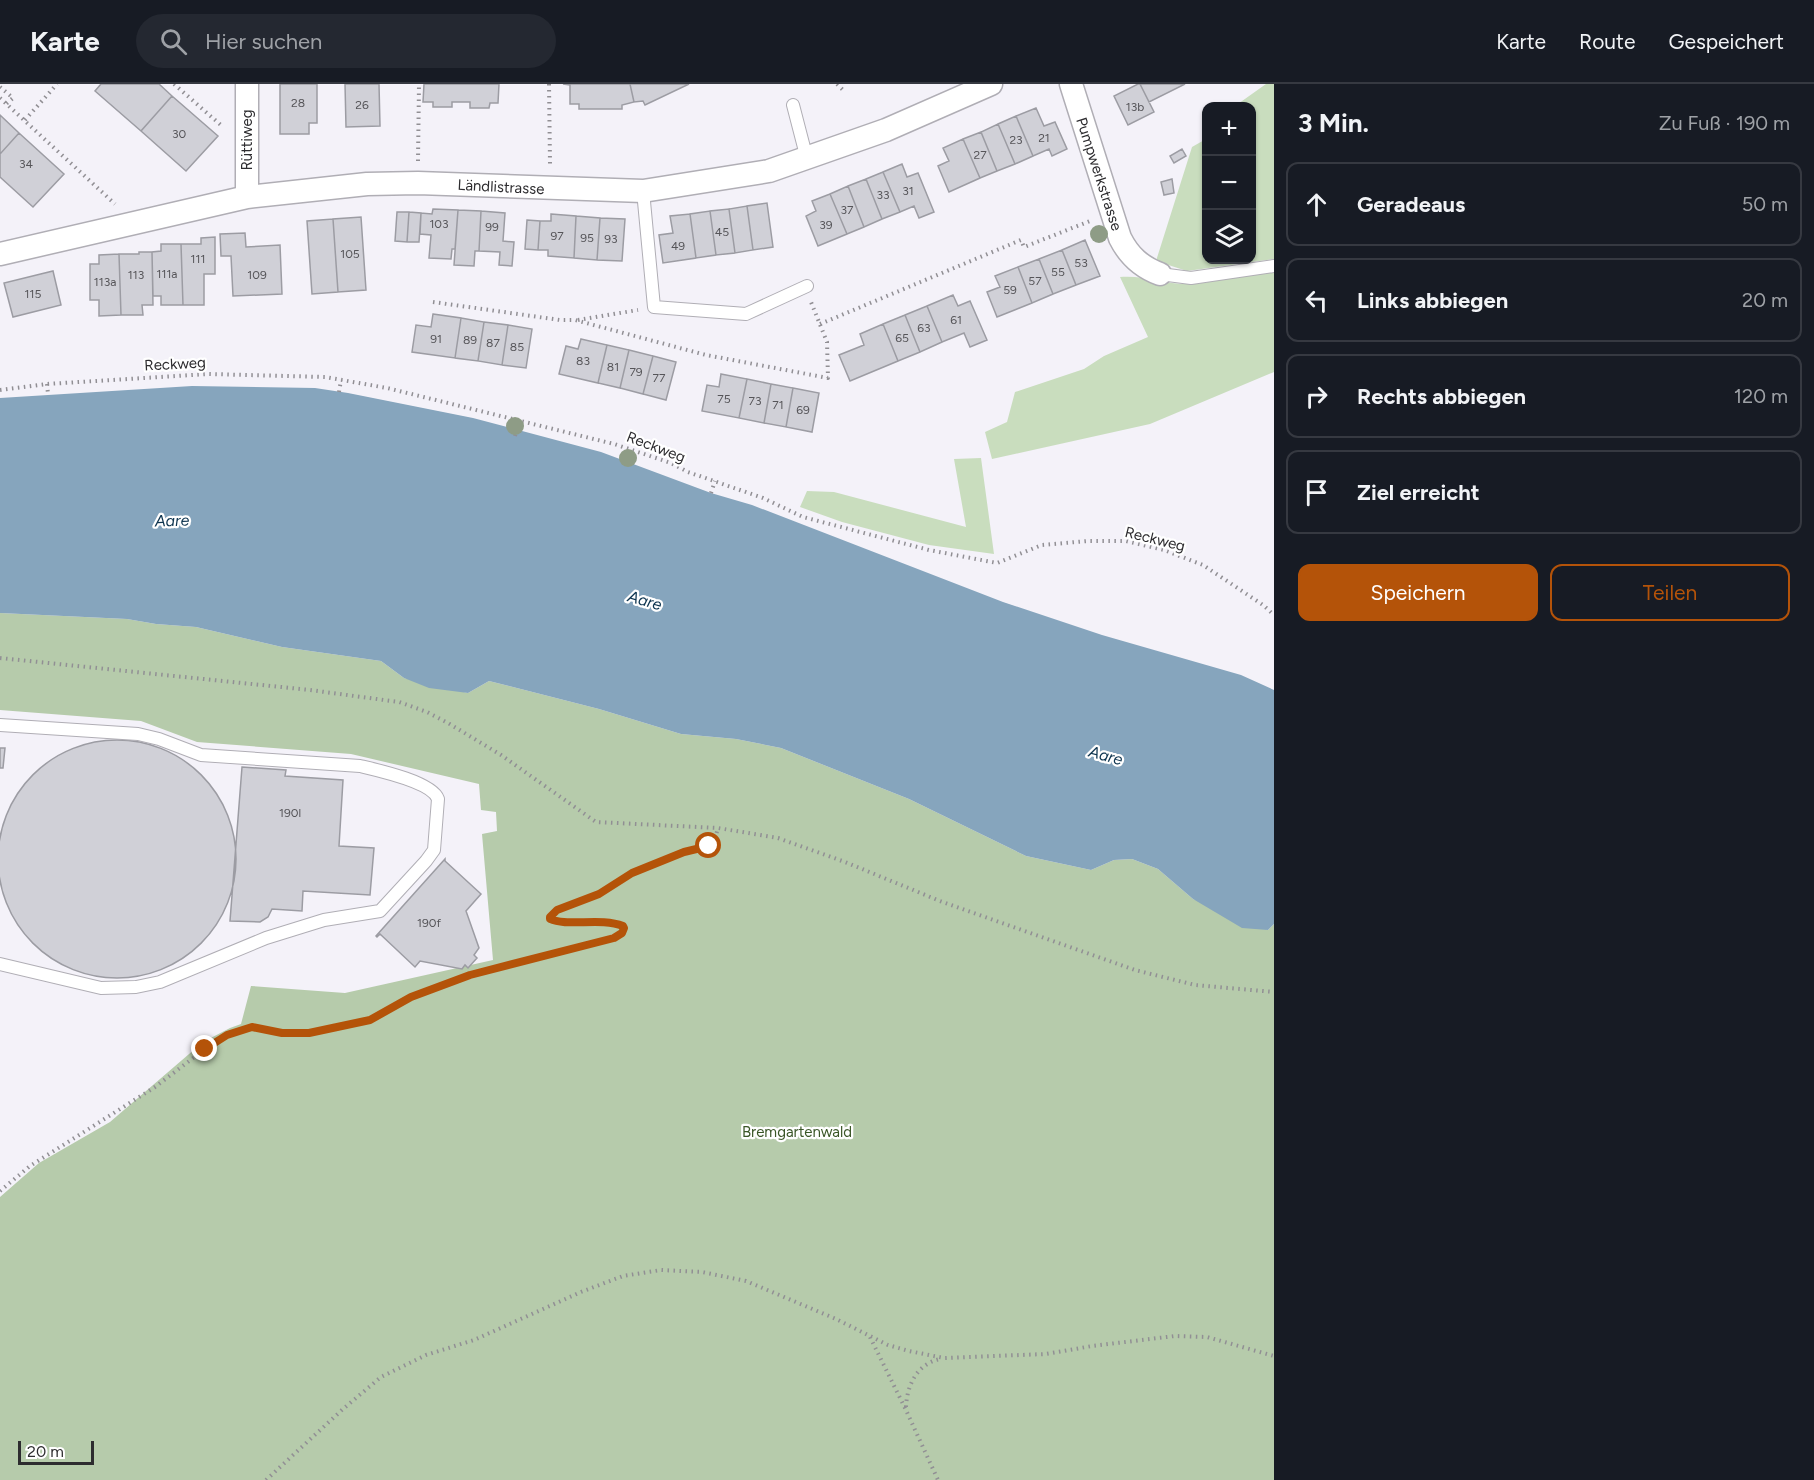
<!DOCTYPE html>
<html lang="de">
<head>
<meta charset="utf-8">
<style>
	:root { --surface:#171b24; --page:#242831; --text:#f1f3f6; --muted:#9ea1a6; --line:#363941; --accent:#b45309 }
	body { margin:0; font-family:Figtree,sans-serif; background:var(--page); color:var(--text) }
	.controls { position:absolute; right:18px; top:18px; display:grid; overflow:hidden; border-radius:12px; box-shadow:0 2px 4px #0004 }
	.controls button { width:54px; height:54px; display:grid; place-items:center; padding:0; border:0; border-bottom:2px solid var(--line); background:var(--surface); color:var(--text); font:30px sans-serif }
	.scale { position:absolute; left:18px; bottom:15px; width:76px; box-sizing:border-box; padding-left:6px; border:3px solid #2d2c2f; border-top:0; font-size:16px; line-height:21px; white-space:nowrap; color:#2d2c2f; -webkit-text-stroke:4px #fff; paint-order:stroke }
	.stop { position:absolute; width:18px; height:18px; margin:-14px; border:4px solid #b45309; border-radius:50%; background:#fff }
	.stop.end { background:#b45309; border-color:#fff; box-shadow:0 2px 6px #0008 }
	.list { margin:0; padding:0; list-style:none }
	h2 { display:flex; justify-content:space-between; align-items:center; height:78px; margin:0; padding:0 24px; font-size:26px }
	h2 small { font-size:20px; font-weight:400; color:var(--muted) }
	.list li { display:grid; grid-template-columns:39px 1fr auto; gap:18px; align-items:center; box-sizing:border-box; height:84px; margin:0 12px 12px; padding:0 12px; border:2px solid var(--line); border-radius:12px }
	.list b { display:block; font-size:22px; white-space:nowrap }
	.list em { font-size:20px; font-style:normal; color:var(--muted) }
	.actions { display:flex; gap:12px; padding:18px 24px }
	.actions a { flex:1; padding:14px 0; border:2px solid var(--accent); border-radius:12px; text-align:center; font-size:21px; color:var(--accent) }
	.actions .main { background:var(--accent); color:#fff }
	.icon { flex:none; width:33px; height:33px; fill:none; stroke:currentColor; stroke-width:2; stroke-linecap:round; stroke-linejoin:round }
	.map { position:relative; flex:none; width:1274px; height:1396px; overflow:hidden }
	header { display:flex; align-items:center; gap:36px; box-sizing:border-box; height:84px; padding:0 30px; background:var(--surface); border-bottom:2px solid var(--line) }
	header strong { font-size:28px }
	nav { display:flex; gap:33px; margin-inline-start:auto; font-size:21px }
	.search { width:420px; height:54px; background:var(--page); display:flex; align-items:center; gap:15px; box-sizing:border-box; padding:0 21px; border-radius:33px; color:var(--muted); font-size:22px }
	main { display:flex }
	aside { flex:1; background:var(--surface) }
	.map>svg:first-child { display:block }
	.green { fill:#c9ddbe }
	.forest { fill:#b6cbab }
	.water { fill:#86a5bd }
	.building { fill:#d0d0d7; stroke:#9c9ca3; stroke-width:1.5 }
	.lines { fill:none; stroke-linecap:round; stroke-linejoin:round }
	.lane-casing { stroke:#b0aeb5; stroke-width:14 }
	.street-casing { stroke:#b0aeb5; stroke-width:25 }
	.path { stroke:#918f94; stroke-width:4; stroke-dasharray:1.5 4.5; stroke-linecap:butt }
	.lane { stroke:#fff; stroke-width:12 }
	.street { stroke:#fff; stroke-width:22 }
	.tree { fill:#8e9c86 }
	.route { stroke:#b45309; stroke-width:8 }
	.labels { text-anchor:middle; stroke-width:4.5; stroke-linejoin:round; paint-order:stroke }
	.number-label { font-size:12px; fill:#565559 }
	.street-label { font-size:15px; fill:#2d2c2f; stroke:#fff }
	.park-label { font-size:15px; fill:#3a5627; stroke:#fff }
	.water-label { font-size:16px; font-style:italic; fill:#0d344f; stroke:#fff }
</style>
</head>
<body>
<header>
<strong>Karte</strong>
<div class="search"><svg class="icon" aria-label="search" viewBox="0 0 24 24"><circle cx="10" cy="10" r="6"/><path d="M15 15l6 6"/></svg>Hier suchen</div>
<nav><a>Karte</a><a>Route</a><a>Gespeichert</a></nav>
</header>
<main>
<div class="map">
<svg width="1274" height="1396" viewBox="0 0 1274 1396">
	<rect width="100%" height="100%" fill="#f4f2f9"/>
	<path class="green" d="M1266,0h8v175l-87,12 -31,-10 36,-114 14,-8v121h46v-154h-17z
		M1274,185v103l-124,52 -158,35 -7,-27 22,-10 8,-30 69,-23 20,-13 44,-19 -28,-60c26,-2 47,8 70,7 26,-1 58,-11 84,-15z
		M981,374l13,96 -65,-9 -87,-23 -42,-15 7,-16 27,1 132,35 -12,-68z"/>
	<path class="forest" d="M0,529l127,6 29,5 40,3 86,20 99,14 23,17 64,15 21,-12 110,28 82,25 55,5 45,9 128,51 117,57 65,14 23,-10 18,-1 26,10 35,30 75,31 6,-6v556h-1274v-283l39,-34 71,-41 93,-80 27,-14 11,-4 10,-38 94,7 148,-33 -11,-126 15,-3 -1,-19 -15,-2 -2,-26 -128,-30 -154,-12 -56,-21 -141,-11z"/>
	<path class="water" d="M192,302l123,2 33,5 125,25 128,34 110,41 41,12 251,97 99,33 139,40 33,15v234l-6,6 -26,-2 -49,-29 -35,-30 -26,-10 -18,1 -23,10 -65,-14 -117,-57 -128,-51 -45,-9 -55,-5 -82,-25 -110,-28 -21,12 -39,-5 -25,-10 -23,-17 -99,-14 -86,-20 -40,-3 -29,-5 -127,-6v-215z"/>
	<path class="building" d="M101,0h58l13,12 -31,35 -46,-40z
		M280,0h37v39h-8v11h-29z
		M345,0h34l1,42 -34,1z
		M424,0h75l-1,19h-8l-1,5h-19v-6h-18v5h-19v-5h-10z
		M563,0h67l4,18 -12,3v4h-43v-5h-9v-19z
		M630,0h59l-44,21 -2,-4 -9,1z
		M1138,0h2l14,28 -26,13 -14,-29z
		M1140,0h45l-36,18z
		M172,12l46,40 -32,35 -45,-40z
		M1036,24l8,18 11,-4 12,27 -15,7 -3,-7 -16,7 -17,-40z
		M0,31l19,18 -19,21z
		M1016,32l17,40 -18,8 -17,-40z
		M998,40l17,40 -18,7 -16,-39z
		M981,48l16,39 -17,7 -17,-39z
		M19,49l45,41 -31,33 -33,-30v-23z
		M963,55l17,39 -31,14 -11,-26 11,-5 -6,-13z
		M1182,65l4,7 -12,7 -4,-7z
		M902,80l5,13 11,-4 16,39 -15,6 -5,-12 -14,6 -17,-40z
		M883,88l17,40 -18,7 -16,-40z
		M866,95l16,40 -18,8 -16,-41z
		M1172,95l2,14 -10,2 -3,-13z
		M848,102l16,41 -17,7 -17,-40z
		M830,110l17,40 -29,12 -12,-30 10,-5 -4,-10z
		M767,119l6,44 -20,3 -6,-44z
		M747,122l6,44 -18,3 -6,-44z
		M433,125l25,1 -3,39h-3l-1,10 -22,-1 2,-23 -11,-1 1,-21 11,1z
		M729,125l6,44 -19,2 -6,-44z
		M458,126l23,1 -2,40h-4l-1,15 -20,-1z
		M481,127l24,2 -2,28 11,1 -2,24 -13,-1 1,-13 -21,-1z
		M710,127l6,44 -20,3 -6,-44z
		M397,128h12l-2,30 -12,-1z
		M409,128l12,1 -2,29h-12z
		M551,130l25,2 -2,42 -26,-2v-6h-10l2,-29h11z
		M690,130l6,44 -33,5 -4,-28 14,-2 -3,-17z
		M576,132l24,2 -3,42 -23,-2z
		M361,133l5,73 -28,2 -5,-73z
		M600,134l25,1 -3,42 -25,-1z
		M333,135l5,73 -26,2 -5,-73z
		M527,136l13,1 -2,29 -13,-1z
		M245,149l1,14 34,-2 2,49 -49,2 -2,-40h-10l-1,-22z
		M215,153v37h-11v31h-21l-2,-61h20v-6z
		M1085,156l15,36 -24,9 -14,-35z
		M161,160h20l2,61h-22v-9h-8l-1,-44 9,-1z
		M1062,166l14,35 -23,9 -14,-35z
		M139,168h13l1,53h-11l1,10h-22l-2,-61h20z
		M119,170l2,61 -22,1v-16h-9v-36h9v-9z
		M1039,175l14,35 -21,9 -14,-36z
		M1018,183l14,36 -35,14 -10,-25 13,-5 -5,-11z
		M53,187l8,34 -48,12 -9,-34z
		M953,211l5,11 12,-5 17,39 -17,7 -6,-14 -22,9 -15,-36z
		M927,222l15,36 -22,10 -15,-37z
		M433,230l28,4 -6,40 -43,-6 4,-27 15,2z
		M905,231l15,37 -22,9 -15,-37z
		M461,234l23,4 -6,39 -23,-3z
		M484,238l24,3 -6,40 -24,-4z
		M883,240l15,37 -48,20 -11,-26 25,-10 -4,-11z
		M508,241l24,4 -6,39 -24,-3z
		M581,255l26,6 -9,38 -39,-9 7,-28 12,3z
		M607,261l22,5 -9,38 -22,-5z
		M629,266l24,6 -10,38 -23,-6z
		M653,272l23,6 -10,38 -23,-6z
		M721,290l26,5 -8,39 -37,-7 5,-26 12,2z
		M747,295l24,5 -7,39 -25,-5z
		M771,300l22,4 -7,39 -22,-4z
		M793,304l26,5 -7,39 -26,-5z
		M-2 775a119 119 0 1 1 238 0a119 119 0 1 1-238 0Z
		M0,664h5l-2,20h-3z
		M242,683l44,3 -1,6 58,4 -4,66 35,2 -4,47 -67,-4 -1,20 -30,-2 -4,8 -8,5 -30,-1z
		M445,775v2l36,33 -15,17 13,37 -5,7 3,3 -9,10 -3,-3 -3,4 -42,-8 -5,6 -35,-33 -3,3 -1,-1z"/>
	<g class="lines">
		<g class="lane-casing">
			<path id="lane" d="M793,21l14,54
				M643,107l11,116 92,7 61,-28
				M1160,190l31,4 83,-12
				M0,641l138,9 21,5 42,16 159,11c17,4 72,16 78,33l-4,51 -8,11 -46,50 -56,9 -58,18 -106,44 -24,5 -35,1 -101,-24"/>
		</g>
		<g class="street-casing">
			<path id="street" d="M247,0v113
				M1071,0l49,154c9,18 21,29 40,36
				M0,170l247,-57 120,-13 51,-1 225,8 126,-20 117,-41 105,-46"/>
		</g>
		<path class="path" d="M174,0l49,43
			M549,0l1,80
			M837,0l6,6
			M0,3l13,11 -7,6
			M0,14l115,106
			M25,36l32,-36
			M418,77l1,-77
			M433,218l127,18h15l131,35 122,23 -1,-36 -16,-40
			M578,236l60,-10
			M820,240l201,-84 3,7 66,-26
			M47,300l1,10
			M0,306l47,-6 162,-10 116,3 62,11 227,56 57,19 17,9 75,26 40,19 126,33 68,13 45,-18 46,-4h38l38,9 39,15 60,40 11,10
			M339,308l2,-12
			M515,352l5,-16
			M711,409l4,-12
			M0,574l310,32 89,12 28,10 21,11 53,32 95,67 122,6 60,10 67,24 95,39 195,69 60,15 79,7
			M0,1107l30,-25 125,-79 50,-38 36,-20 11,-2 30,6h27l61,-13 41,-23 59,-22 149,-39 4,-3 1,-5c-21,-15 -52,1 -74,-9v-2l7,-7 42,-15 33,-22 52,-21 20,-3 10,-7 4,-14
			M870,1253l35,71 33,72
			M906,1323c1,-22 11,-43 34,-48
			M266,1396l77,-71 38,-32 45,-22 48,-15 107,-48 42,-16 38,-6 41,2 44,9 90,38 52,26 21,6 35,7 102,-4 46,-8 83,-10 32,1 67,19"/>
		<use href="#lane" class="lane"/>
		<use href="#street" class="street"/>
	</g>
	<g class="tree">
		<circle cx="1099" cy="150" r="9"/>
		<circle cx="515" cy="342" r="9"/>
		<circle cx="628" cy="374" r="9"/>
	</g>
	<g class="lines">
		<path class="route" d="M205,965l22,-14 25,-8 30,6h27l61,-13 41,-23 59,-22 144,-37 8,-5 2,-5 -1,-2c-22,-9 -56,1 -73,-7v-2l7,-7 42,-16 33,-21 52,-21 25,-6"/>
	</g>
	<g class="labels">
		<g class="number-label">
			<text x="298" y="23">28</text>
			<text x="362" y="25">26</text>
			<text x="1135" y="27">13b</text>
			<text x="179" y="54">30</text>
			<text x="1044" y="58">21</text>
			<text x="1016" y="60">23</text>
			<text x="980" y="75">27</text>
			<text x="26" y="84">34</text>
			<text x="908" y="111">31</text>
			<text x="883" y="115">33</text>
			<text x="847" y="130">37</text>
			<text x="439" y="144">103</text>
			<text x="826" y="145">39</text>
			<text x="492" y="147">99</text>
			<text x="722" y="152">45</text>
			<text x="557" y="156">97</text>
			<text x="587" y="158">95</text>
			<text x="611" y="159">93</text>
			<text x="678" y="166">49</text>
			<text x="350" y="174">105</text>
			<text x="198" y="179">111</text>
			<text x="1081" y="183">53</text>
			<text x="1058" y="192">55</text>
			<text x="167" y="194">111a</text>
			<text x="136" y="195">113</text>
			<text x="257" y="195">109</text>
			<text x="1035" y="201">57</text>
			<text x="105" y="202">113a</text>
			<text x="1010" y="210">59</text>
			<text x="33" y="214">115</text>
			<text x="956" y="240">61</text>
			<text x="924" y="248">63</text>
			<text x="902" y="258">65</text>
			<text x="436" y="259">91</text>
			<text x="470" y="260">89</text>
			<text x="493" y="263">87</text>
			<text x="517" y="267">85</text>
			<text x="583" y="281">83</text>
			<text x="613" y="287">81</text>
			<text x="636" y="292">79</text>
			<text x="659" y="298">77</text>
			<text x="724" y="319">75</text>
			<text x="755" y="321">73</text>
			<text x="778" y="325">71</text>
			<text x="803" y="330">69</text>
			<text x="290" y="733">190l</text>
			<text x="429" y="843">190f</text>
		</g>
		<g class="street-label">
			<text transform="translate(247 56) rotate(-90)" y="5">Rüttiweg</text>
			<text transform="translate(1099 90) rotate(72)" y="5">Pumpwerkstrasse</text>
			<text transform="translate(501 103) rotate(3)" y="5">Ländlistrasse</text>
			<text transform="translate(175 280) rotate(-3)" y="5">Reckweg</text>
			<text transform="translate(656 363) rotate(21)" y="5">Reckweg</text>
			<text transform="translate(1155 455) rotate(14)" y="5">Reckweg</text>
		</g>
		<g class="park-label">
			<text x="797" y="1053">Bremgartenwald</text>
		</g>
		<g class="water-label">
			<text transform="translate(172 436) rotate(-2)" y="6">Aare</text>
			<text transform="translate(645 516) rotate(16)" y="6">Aare</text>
			<text transform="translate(1106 671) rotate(15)" y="6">Aare</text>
		</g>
	</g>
</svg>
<div class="controls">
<button>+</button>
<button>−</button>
<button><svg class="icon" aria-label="layers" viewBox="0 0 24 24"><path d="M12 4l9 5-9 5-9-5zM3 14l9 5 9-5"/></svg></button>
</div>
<div class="scale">20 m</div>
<div class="stop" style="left:709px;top:762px"></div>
<div class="stop end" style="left:205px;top:965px"></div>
</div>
<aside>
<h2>3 Min.<small>Zu Fuß · 190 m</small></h2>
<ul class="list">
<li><svg class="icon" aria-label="ahead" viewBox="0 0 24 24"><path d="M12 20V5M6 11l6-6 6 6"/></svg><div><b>Geradeaus</b></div><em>50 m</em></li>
<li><svg class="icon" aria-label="left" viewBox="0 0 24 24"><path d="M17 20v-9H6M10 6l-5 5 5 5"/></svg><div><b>Links abbiegen</b></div><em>20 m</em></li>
<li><svg class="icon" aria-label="right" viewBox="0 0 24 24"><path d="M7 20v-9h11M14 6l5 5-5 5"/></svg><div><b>Rechts abbiegen</b></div><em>120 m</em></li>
<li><svg class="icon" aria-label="arrive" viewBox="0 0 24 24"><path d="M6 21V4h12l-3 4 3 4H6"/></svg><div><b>Ziel erreicht</b></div></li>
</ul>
<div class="actions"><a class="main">Speichern</a><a>Teilen</a></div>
</aside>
</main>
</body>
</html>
